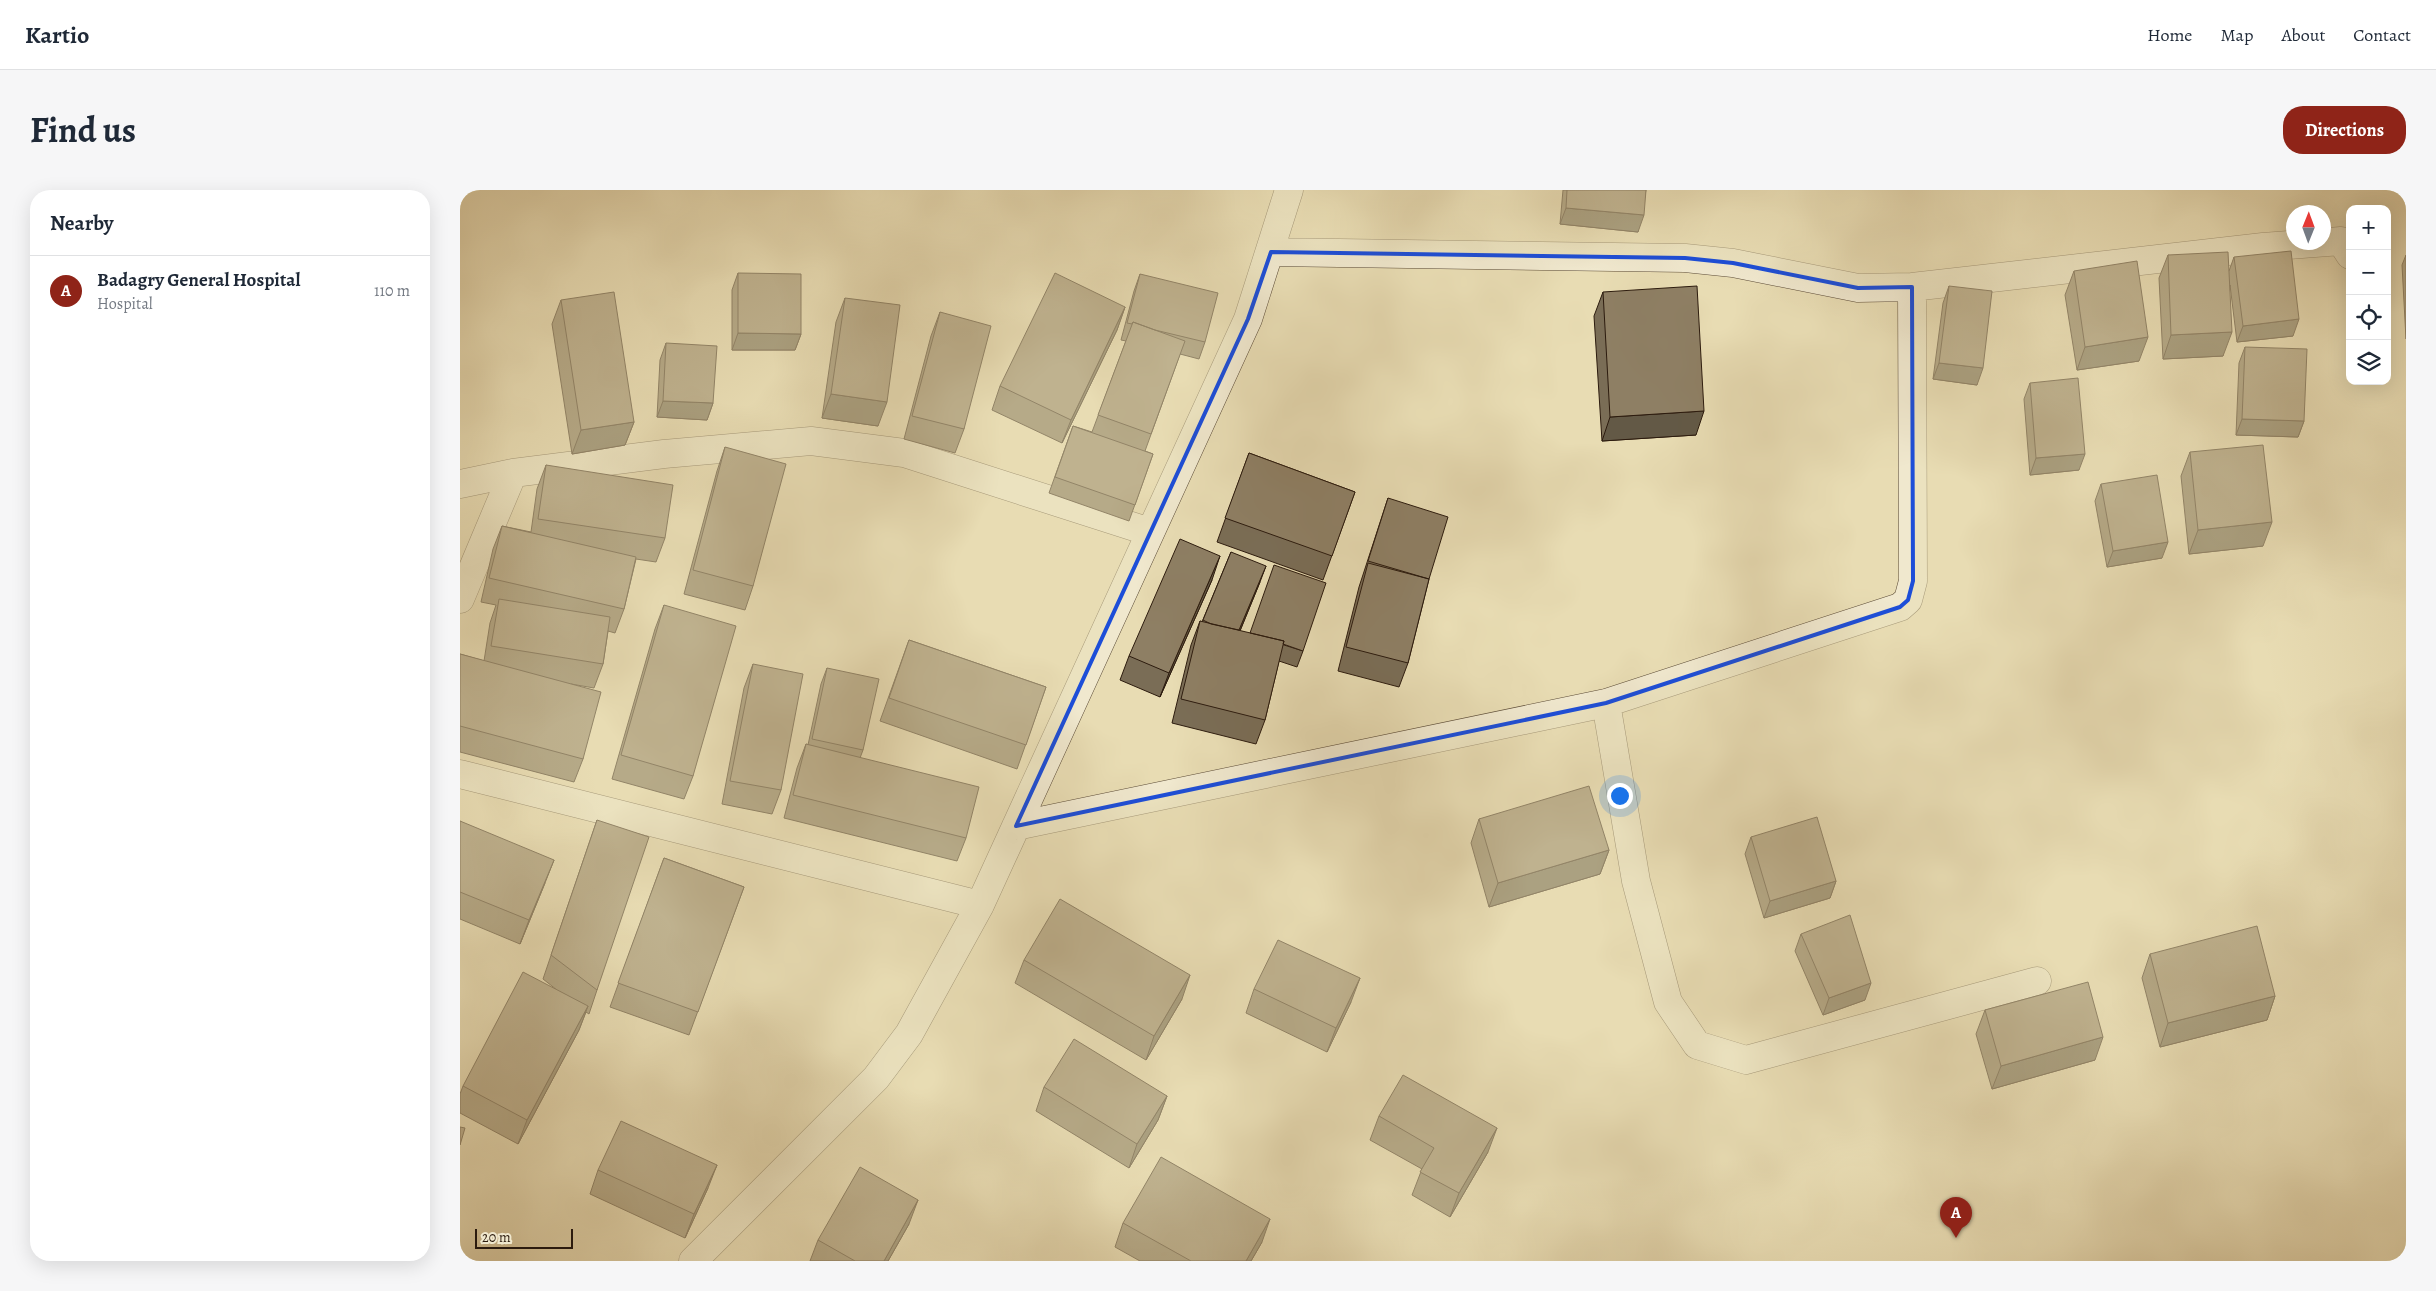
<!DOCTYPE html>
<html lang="en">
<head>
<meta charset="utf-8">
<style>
	:root { --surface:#fff; --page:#f6f6f7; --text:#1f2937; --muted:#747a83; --line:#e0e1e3; --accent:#8f2418 }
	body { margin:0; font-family:Alegreya,serif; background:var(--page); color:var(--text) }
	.controls { position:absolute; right:15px; top:15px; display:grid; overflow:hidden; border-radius:10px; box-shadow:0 5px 20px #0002 }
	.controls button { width:45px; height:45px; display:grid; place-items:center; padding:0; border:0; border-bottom:1px solid var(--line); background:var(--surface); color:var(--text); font:25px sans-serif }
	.compass { position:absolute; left:1826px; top:15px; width:45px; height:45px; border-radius:50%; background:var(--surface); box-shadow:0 5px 20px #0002; rotate:1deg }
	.scale { position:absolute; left:15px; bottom:12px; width:98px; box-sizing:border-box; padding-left:5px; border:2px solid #2c1b0e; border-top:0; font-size:14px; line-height:18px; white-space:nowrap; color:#2c1b0e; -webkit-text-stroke:4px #f0e8ce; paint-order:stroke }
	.you { position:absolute; left:1159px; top:605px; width:18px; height:18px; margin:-12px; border:4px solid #fff; border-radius:50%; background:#1a73e8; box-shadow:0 0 0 8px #1a73e833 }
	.badge { display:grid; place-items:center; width:32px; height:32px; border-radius:50%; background:var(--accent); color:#fff; font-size:16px; font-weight:700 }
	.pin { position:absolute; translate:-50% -41px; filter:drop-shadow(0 1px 2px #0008) }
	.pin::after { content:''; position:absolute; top:26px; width:18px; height:15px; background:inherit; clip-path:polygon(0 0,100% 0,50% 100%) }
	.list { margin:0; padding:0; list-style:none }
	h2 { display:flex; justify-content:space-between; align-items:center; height:65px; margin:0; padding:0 20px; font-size:21px }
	h2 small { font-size:16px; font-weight:400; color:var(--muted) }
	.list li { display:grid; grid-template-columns:32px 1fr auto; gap:15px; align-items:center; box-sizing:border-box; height:70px; padding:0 20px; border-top:1px solid var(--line) }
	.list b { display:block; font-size:19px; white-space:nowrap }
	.list p { margin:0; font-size:16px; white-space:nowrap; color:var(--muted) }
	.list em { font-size:16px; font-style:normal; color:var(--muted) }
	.icon { flex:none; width:28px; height:28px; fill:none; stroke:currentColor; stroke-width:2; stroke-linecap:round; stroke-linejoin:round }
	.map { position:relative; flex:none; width:1946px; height:1071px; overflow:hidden; border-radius:20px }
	header { display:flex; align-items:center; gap:30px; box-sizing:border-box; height:70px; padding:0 25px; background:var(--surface); border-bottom:1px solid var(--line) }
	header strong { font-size:24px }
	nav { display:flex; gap:28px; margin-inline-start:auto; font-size:18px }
	.intro { display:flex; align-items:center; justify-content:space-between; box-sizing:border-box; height:120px; padding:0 30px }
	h1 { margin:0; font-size:35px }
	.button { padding:12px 22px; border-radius:20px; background:var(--accent); color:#fff; font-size:18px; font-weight:700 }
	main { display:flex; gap:30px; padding:0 30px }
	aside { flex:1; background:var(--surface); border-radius:20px; box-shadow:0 5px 20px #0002 }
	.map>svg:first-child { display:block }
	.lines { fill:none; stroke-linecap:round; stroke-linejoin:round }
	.minor-casing { stroke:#5b4b37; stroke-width:29 }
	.minor { stroke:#f0e8ce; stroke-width:28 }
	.wall { fill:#7a6d56; stroke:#2c1b0e }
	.shaded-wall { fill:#635946; stroke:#2c1b0e }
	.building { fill:#8e7f64; stroke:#2c1b0e }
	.marked { fill:none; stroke:#1d4ed8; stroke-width:4; stroke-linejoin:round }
</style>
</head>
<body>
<header>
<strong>Kartio</strong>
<nav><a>Home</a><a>Map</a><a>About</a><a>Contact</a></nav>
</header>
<div class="intro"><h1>Find us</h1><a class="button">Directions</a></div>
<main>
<aside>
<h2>Nearby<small></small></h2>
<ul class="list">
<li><span class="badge">A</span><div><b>Badagry General Hospital</b><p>Hospital</p></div><em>110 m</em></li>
</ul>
</aside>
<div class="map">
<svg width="1946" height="1071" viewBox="0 0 1946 1071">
	<rect width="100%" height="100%" fill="#e8dcb3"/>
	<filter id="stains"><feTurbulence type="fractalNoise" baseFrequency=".004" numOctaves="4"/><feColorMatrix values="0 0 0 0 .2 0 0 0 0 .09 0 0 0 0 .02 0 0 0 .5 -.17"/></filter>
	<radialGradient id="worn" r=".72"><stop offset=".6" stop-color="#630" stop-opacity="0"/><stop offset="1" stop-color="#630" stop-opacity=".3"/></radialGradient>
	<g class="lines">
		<g class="minor-casing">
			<path id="minor" d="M811,62l414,6 48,5 125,25 54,-1 351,-40 78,-6 9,14
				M0,294l53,-11 151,-19 147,-13 93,12 246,79
				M0,409l53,-126
				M1146,513l30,178 32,121 29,43 49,15 291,-79
				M0,584l520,131
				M556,636l590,-123 294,-96 8,-7 5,-19 -1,-294
				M233,1071l183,-183 33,-44 71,-129 268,-586 41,-129"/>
		</g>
		<use href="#minor" class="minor"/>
	</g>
	<path class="wall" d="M1103,0h83l-8,42 -78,-8z
		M1708,65l61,16 5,-14 59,79 -56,6 -7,-57 -7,71 -60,3 -4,-81z
		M1946,65v84l-4,-74z
		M1614,81l65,90 -62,9 -12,-75z
		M278,83l63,61 -6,16h-63v-60z
		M680,84l65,68 -6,17 -19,-5 -35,97 8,3 -24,67 -80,-28 24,-67 19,6 34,-91 -5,-1 13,-49z
		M1489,96l28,99 -44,-6 10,-76z
		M1143,102l93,143 -94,6 -8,-125z
		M385,108l33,128 -56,-8 14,-96z
		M101,110l73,122 -9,23 -53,9 -20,-130z
		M665,117l-8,23 -55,113 -70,-33 8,-24z
		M480,122l24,117 -9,24 -51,-14 27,-103z
		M206,153l47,60 -6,17 -50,-3 3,-57z
		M1785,157l59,74 -6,16 -62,-2 3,-72z
		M1570,193l49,87 -49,5 -6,-76z
		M265,257l28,139 -8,24 -61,-16 33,-123z
		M1730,262l73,94 -74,8 -8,-78z
		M789,263l106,39 -32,88 -106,-38z
		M86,275l119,73 -9,24 -20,-3 -12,50 -9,24 -7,-2 -5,33 -9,24 -23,-4 12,75 -9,23 -114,-30v-98l24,7 6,-38 6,-18 -15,-3 12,-53 9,-23 29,6 6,-43z
		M1641,294l61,74 -55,9 -12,-66z
		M928,308l41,81 -21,84 -9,24 -61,-16 21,-84z
		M771,362l29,30 -20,49 63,20 -6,16 -18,-6 -14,59 -9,24 -84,-21 19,-78 9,-24 2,1z
		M752,390l-52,117 -40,-17 9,-24z
		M204,415l29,171 -9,23 -72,-20 43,-150z
		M449,450l137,47 -29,82 -137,-48z
		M293,474l28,126 -9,24 -50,-10 22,-116z
		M367,478l36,82 -3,8 106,80 -9,23 -173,-43 13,-50 9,-24 2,1 13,-61z
		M1019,629l130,31 -9,24 -111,33 -18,-64z
		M137,630v170l-8,24 -3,-2 -7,18 -61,114 -58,-31v-19l3,-8 94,-96 -14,-11z
		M0,631l85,62 -25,61 -60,-25z
		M1291,647l85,44 -6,17 -66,20 -19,-64z
		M204,668l80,29 -55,148 -79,-28z
		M1341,744l64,66 -42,15 -28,-64z
		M1690,764l125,42 -8,24 -107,27 -18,-69z
		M564,770l158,39 -36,61 -131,-77z
		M794,799l97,13 -24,50 -81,-39z
		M1525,820l110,50 -103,29 -16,-55z
		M584,897l123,9 -9,24 -29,48 -93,-57z
		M919,926l109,36 -38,65 -38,-22 10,-26 -52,-29z
		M138,980l110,18 -23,50 -95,-44z
		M663,1033l139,19 -11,19h-111l-25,-14z
		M449,1034l-21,37h-78l8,-21z"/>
	<path class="shaded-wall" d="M1106,18l78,7 -6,17 -78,-8z
		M665,117l-8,23 -55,113 9,-23z
		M1839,129l-6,17 -56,6 6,-16z
		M1772,142l-9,24 -60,3 8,-24z
		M278,143l63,1 -6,16h-63z
		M1688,147l-9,24 -62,9 8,-23z
		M1479,173l44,5 -6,17 -44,-6z
		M371,204l56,8 -9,24 -56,-8z
		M203,211l50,2 -6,17 -50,-3z
		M1244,221l-8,24 -94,6 8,-24z
		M1782,229l62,2 -6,16 -62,-2z
		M174,232l-9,23 -53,9 9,-24z
		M1625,264l-6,16 -49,5 6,-17z
		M1812,332l-9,24 -74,8 9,-24z
		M1708,352l-6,16 -55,9 6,-16z
		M760,366l-8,24 -52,117 9,-24z
		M806,376l-6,16 -28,68 5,-16z
		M1149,660l-9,24 -111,33 9,-24z
		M94,670l-9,23 -25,61 9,-24z
		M1376,691l-6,17 -66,20 6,-17z
		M730,785l-8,24 -36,61 8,-24z
		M900,788l-9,24 -24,50 9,-24z
		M1411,793l-6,17 -42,15 6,-17z
		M1815,806l-8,24 -107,27 8,-24z
		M128,816l-9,24 -61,114 9,-24z
		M1643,847l-8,23 -103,29 9,-23z
		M707,906l-9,24 -29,48 8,-24z
		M1037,938l-9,24 -38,65 9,-24z
		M257,975l-9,23 -23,50 9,-24z
		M458,1010l-9,24 -21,37h-4z
		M810,1029l-8,23 -11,19h-5z"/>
	<path class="building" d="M1107,0h79l-2,25 -78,-7z
		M1831,61l8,68 -56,7 -9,-69z
		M1768,62l4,80 -61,3 -3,-80z
		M1677,71l11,76 -63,10 -11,-76z
		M278,83l63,1v60l-63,-1z
		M595,83l70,34 -54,113 -71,-34z
		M680,84l78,19 -13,49 -50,-12 -22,-8 -1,2 -5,-1z
		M1237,96l7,125 -94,6 -7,-125z
		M1489,96l43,5 -9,77 -44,-5z
		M154,102l20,130 -53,8 -20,-130z
		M385,108l55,7 -13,97 -56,-8z
		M480,122l51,14 -27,103 -52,-13z
		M673,132l52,19 -34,93 -53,-19z
		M206,153l51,3 -4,57 -50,-2z
		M1785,157l62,2 -3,72 -62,-2z
		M1618,188l7,76 -49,4 -6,-75z
		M613,236l80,28 -18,51 -80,-28z
		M1803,255l9,77 -74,8 -8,-78z
		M265,257l61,17 -33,122 -60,-16z
		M789,263l106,39 -23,64 -107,-38z
		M86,275l127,20 -8,53 -127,-19z
		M1697,285l11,67 -55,9 -12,-67z
		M928,308l60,19 -19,62 -61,-18z
		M42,336l134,31 -12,52 -135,-31z
		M720,349l40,17 -51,117 -40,-17z
		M771,362l35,14 -27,64 -28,-6 -8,-4z
		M908,373l61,16 -21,84 -62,-16z
		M814,375l52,18 -23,68 -20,-7 1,-3 -34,-8z
		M39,409l111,18 -7,47 -112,-18z
		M204,415l72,21 -43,150 -72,-21z
		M740,431l84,20 -19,79 -84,-21z
		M449,450l137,47 -20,58 -137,-47z
		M0,464l141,38 -18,67 -123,-33z
		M293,474l50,10 -22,116 -51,-9z
		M367,478l52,11 -16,71 -51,-11z
		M346,554l173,43 -13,51 -173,-43z
		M1129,596l20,64 -111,33 -19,-64z
		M1357,627l19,64 -66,20 -19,-64z
		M137,630l52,17 -52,153 -46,-35z
		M0,631l94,39 -25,60 -69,-28z
		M204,668l80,29 -46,125 -80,-29z
		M600,709l130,76 -36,61 -130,-76z
		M1390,725l21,68 -42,15 -28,-64z
		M1797,736l18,70 -107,27 -18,-69z
		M818,750l82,38 -24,50 -82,-39z
		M63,782l65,34 -61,114 -64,-34z
		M1628,792l15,55 -102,29 -16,-56z
		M614,849l93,57 -30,48 -93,-57z
		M943,885l94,53 -38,65 -39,-21 14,-24 -55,-32z
		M161,931l96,44 -23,49 -96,-44z
		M0,937l5,1 -5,17z
		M701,967l109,62 -24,42h-55l-68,-38z
		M400,977l58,33 -34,61h-29l-37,-21z"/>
	<path d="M0 0H1946V1071H0ZM811,62l414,6 48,5 125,25 54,-1 1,294 -5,19 -8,7 -294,96 -590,123 232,-507z" fill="#e8dcb3" fill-opacity=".55" fill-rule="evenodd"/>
	<path class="marked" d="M811,62l414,6 48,5 125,25 54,-1 1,294 -5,19 -8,7 -294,96 -590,123 232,-507z"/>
	<rect width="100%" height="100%" filter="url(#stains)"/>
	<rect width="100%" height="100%" fill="url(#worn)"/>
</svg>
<div class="controls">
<button>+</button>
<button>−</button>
<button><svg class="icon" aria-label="locate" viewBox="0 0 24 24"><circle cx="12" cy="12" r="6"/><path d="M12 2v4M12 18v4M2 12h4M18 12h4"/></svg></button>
<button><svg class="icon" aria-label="layers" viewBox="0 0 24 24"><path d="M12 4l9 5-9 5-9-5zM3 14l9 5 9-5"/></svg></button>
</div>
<svg class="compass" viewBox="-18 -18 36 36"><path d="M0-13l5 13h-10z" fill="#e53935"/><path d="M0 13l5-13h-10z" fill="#747a83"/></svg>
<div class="scale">20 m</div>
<div class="you"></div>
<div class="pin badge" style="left:1496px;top:1048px">A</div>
</div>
</main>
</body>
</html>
